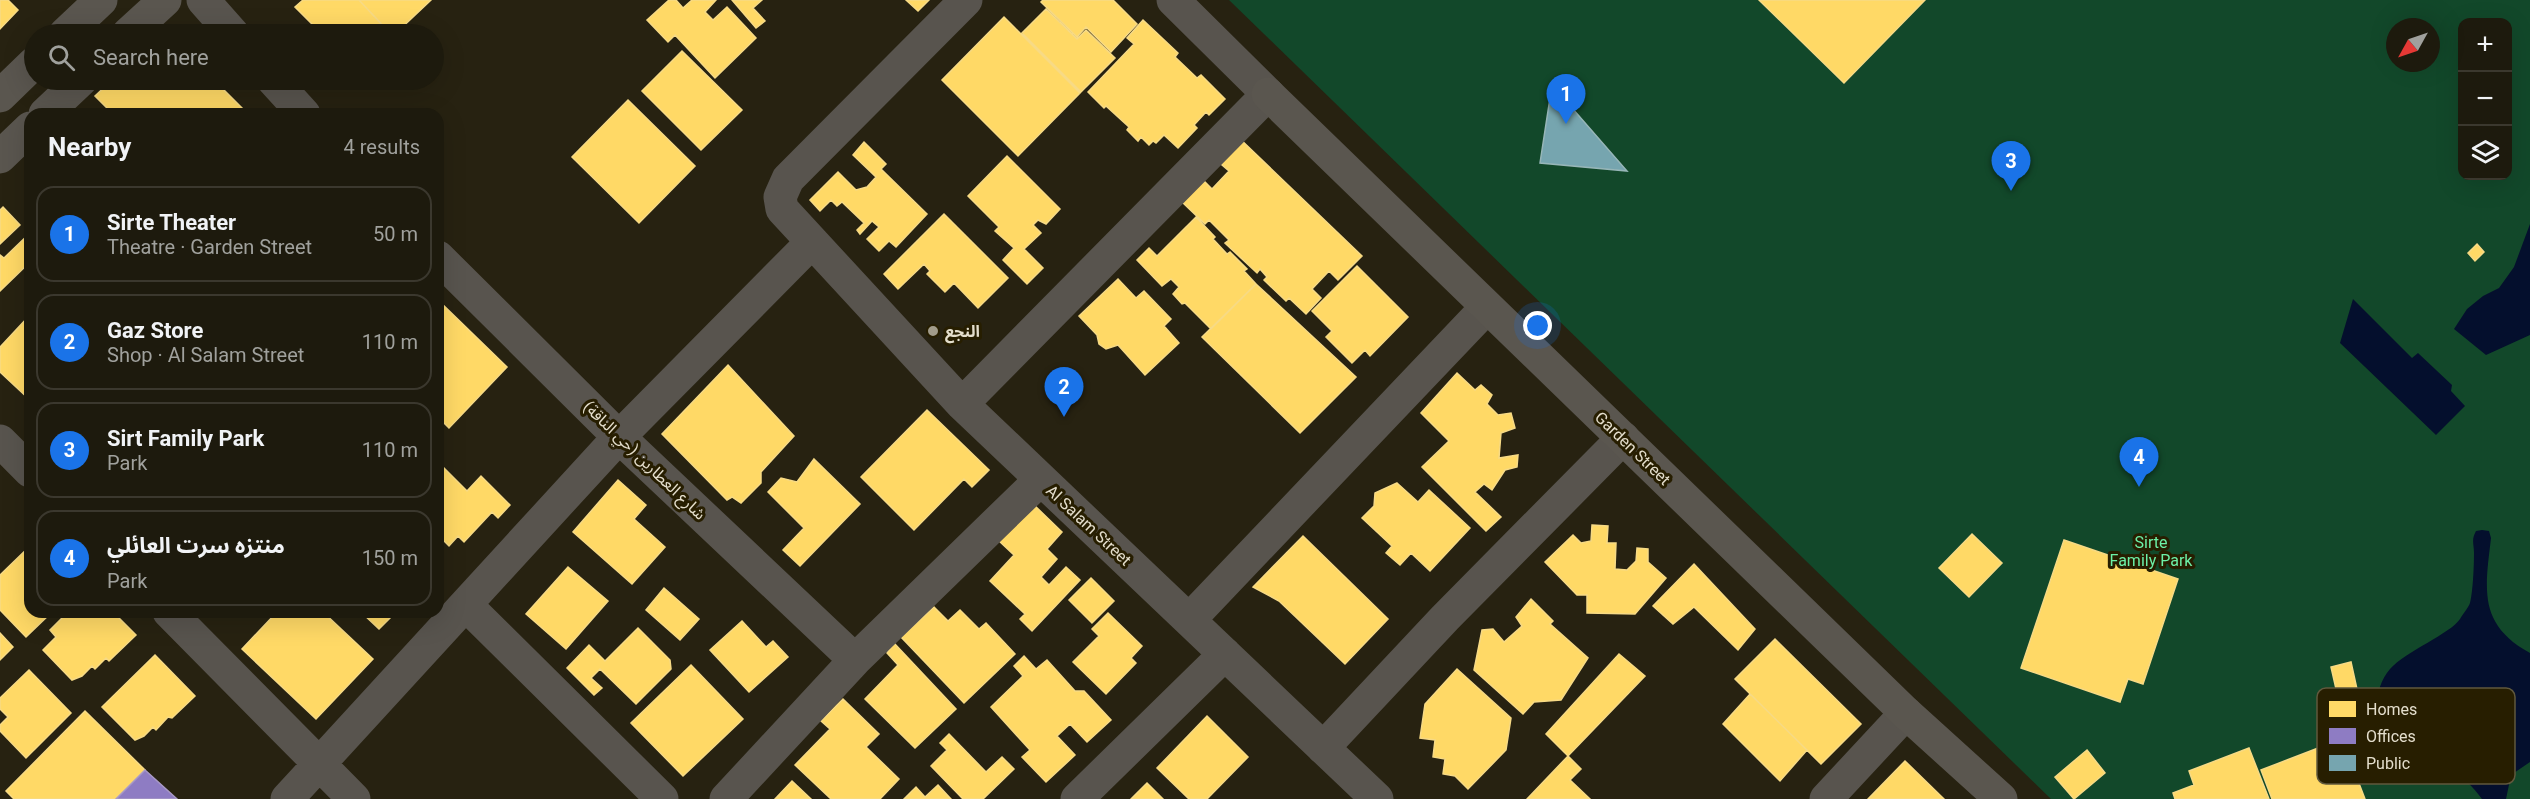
<!DOCTYPE html>
<html lang="en">
<head>
<meta charset="utf-8">
<style>
	:root { --surface:#1d1a0d; --page:#252316; --text:#f1f3f6; --muted:#a0a19d; --line:#3b382e; --accent:#1a73e8 }
	body { margin:0; font-family:Roboto,"Noto Sans Arabic",sans-serif; background:var(--page); color:var(--text) }
	.controls { position:absolute; right:18px; top:18px; display:grid; overflow:hidden; border-radius:12px; box-shadow:0 6px 24px #0002 }
	.controls button { width:54px; height:54px; display:grid; place-items:center; padding:0; border:0; border-bottom:2px solid var(--line); background:var(--surface); color:var(--text); font:30px sans-serif }
	.compass { position:absolute; left:2386px; top:18px; width:54px; height:54px; border-radius:50%; background:var(--surface); box-shadow:0 6px 24px #0002; rotate:230deg }
	.you { position:absolute; left:1538px; top:326px; width:21px; height:21px; margin:-15px; border:4px solid #fff; border-radius:50%; background:#1a73e8; box-shadow:0 0 0 9px #1a73e833 }
	.badge { display:grid; place-items:center; width:39px; height:39px; border-radius:50%; background:var(--accent); color:#fff; font-size:20px; font-weight:700 }
	.pin { position:absolute; translate:-50% -50px; filter:drop-shadow(0 2px 3px #0008) }
	.pin::after { content:''; position:absolute; top:32px; width:21px; height:18px; background:inherit; clip-path:polygon(0 0,100% 0,50% 100%) }
	.list { margin:0; padding:0; list-style:none }
	h2 { display:flex; justify-content:space-between; align-items:center; height:78px; margin:0; padding:0 24px; font-size:26px }
	h2 small { font-size:20px; font-weight:400; color:var(--muted) }
	.list li { display:grid; grid-template-columns:39px 1fr auto; gap:18px; align-items:center; box-sizing:border-box; height:96px; margin:0 12px 12px; padding:0 12px; border:2px solid var(--line); border-radius:18px }
	.list b { display:block; font-size:22px; white-space:nowrap }
	.list p { margin:0; font-size:20px; white-space:nowrap; color:var(--muted) }
	.list em { font-size:20px; font-style:normal; color:var(--muted) }
	.icon { flex:none; width:33px; height:33px; fill:none; stroke:currentColor; stroke-width:2; stroke-linecap:round; stroke-linejoin:round }
	.map { position:relative; flex:none; width:2530px; height:799px; overflow:hidden }
	.search { position:absolute; background:var(--surface); box-shadow:0 6px 24px #0002; left:24px; top:24px; width:420px; height:66px; display:flex; align-items:center; gap:15px; box-sizing:border-box; padding:0 21px; border-radius:33px; color:var(--muted); font-size:22px }
	.panel { position:absolute; background:var(--surface); box-shadow:0 6px 24px #0002; left:24px; top:108px; width:420px; height:510px; border-radius:18px }
	.map>svg:first-child { display:block }
	.green { fill:#12482a; fill-rule:evenodd }
	.water { fill:#040f2d }
	.homes { fill:#ffd966; stroke:#f7da85; stroke-width:1.5 }
	.offices { fill:#8e7cc3; stroke:#a899c6; stroke-width:1.5 }
	.public { fill:#76a5af; stroke:#97b6b8; stroke-width:1.5 }
	.lines { fill:none; stroke-linecap:round; stroke-linejoin:round }
	.street { stroke:#58544e; stroke-width:33 }
	.secondary { stroke:#5a564f; stroke-width:33 }
	.poi-dot { fill:#a29c8b; stroke:#271e00; stroke-width:2 }
	.labels { text-anchor:middle; stroke-width:6; stroke-linejoin:round; paint-order:stroke }
	.poi-label { font-size:16px; font-weight:bold; fill:#e4decc; stroke:#271e00; text-anchor:start }
	.street-label { font-size:16px; fill:#e4decc; stroke:#271e00 }
	.park-label { font-size:16px; fill:#6cf1a7; stroke:#271e00 }
	.key { fill:#271e00; stroke:#60583d; stroke-width:1.5 }
	.key-label { font-size:16px; fill:#e4decc }
</style>
</head>
<body>
<div class="map">
<svg width="2530" height="799" viewBox="0 0 2530 799">
	<rect width="100%" height="100%" fill="#272211"/>
	<path class="green" d="M1229,0h1301v799h-479zM2462,22h46v154h-46zM2395,27h36v36h-36z"/>
	<path class="water" d="M2530,224v111l-44,20 -32,-26 13,-20 16,-13 16,-8 15,-21z
		M2353,299l59,59 6,-5 34,32 -1,6 14,15 -29,29 -96,-92z
		M2482,530l7,1 2,7c-6,52 -13,86 39,115v109l-19,13 -5,24h-24c-9,-12 -20,-24 -34,-30 -14,-7 -29,-6 -43,-13 -31,-17 -37,-61 -15,-87 16,-18 60,-35 70,-50 3,-5 8,-11 10,-16 3,-12 4,-37 4,-50 0,-9 -3,-13 2,-22z"/>
	<path class="homes" d="M0,0h8l10,10 -18,19z
		M303,0h56l24,26 -9,8h-52l-27,-27z
		M359,0h72l-36,34h-4z
		M669,0h7l7,8 9,-8h24l-11,12 8,8 14,-13 29,31 -41,40 -40,-43 -7,7 -21,-22z
		M732,0h30l-9,8 12,13 -9,7z
		M906,0h23l-11,11z
		M1043,0h70l24,24 -26,28 -25,-25 -9,10 -36,-35z
		M1759,0h166l-81,83z
		M1046,9l31,30 9,-9 29,28 -34,34 -59,-59z
		M1004,17l76,76 -62,63 -76,-76z
		M1143,20l35,33 -3,4 22,21 4,-3 24,24 -16,16 -3,-3 -12,13 3,3 -19,20 -14,-13 -8,8 -3,-2 -4,4 -8,-8 -3,4 -11,-11 2,-3 -23,-21 -2,2 -16,-16 46,-48 -7,-6z
		M682,51l60,59 -41,40 -59,-59z
		M112,80h102l34,34h-135l-18,-18z
		M628,100l67,66 -56,57 -67,-66z
		M1237,136l125,120 -24,24 -9,-9 -17,18 9,9 -15,16 -17,-16 -3,3 -22,-21 3,-3 -7,-8 -3,4 -32,-30 4,-3 -20,-20 -4,4 -27,-26 26,-17 8,8 17,-18 -8,-7z
		M864,142l22,22 -5,5 46,45 -31,33 -7,-6 -10,10 -12,-12 12,-12 -7,-6 -12,13 -3,-4 7,-7 -22,-21 -5,4 -6,-6 -11,11 -10,-11 28,-28 18,18 11,-3 9,-10 -23,-22z
		M1007,156l53,53 -14,15 -8,-4 -5,5 8,8 -17,16 19,19 -16,16 -24,-24 11,-12 -19,-17 4,-4 -31,-31z
		M3,207l17,18 -20,19v-34z
		M944,214l64,64 -30,30 -24,-25 -9,9 -18,-18 3,-3 -6,-7 -26,25 -14,-15z
		M1196,217l19,20 -2,2 14,15 3,-2 17,17 -3,2 12,13 -45,45 -26,-26 -3,1 -9,-10 6,-7 -8,-8 -9,7 -25,-26 12,-12 8,8z
		M28,235l2,3v24l-30,29v-36l4,3z
		M2477,244l7,8 -9,9 -7,-8z
		M1357,266l51,51 -38,39 -5,-6 -13,13 -26,-26 6,-6 -20,-20z
		M1118,279l18,19 8,-7 27,28 -7,7 15,17 -34,32 -27,-30 -12,4 -7,-5 -2,-9 -18,-19z
		M1256,284l100,93 -56,56 -98,-96z
		M438,300l69,67 -58,61 -11,-11z
		M30,315v85l-30,-28v-25z
		M728,365l66,71 -33,36v11l-20,20 -9,-6 -5,3 -65,-66z
		M1457,373l18,17 6,-5 11,10 -5,9 11,11 13,-2 4,15 -14,5 -2,25 19,-3 -1,12 -12,3 -13,20 -8,-6 -9,8 26,25 -15,14 -64,-64 27,-26 -28,-28z
		M927,410l62,60 -17,17 -8,-8 -50,51 -53,-53z
		M814,459l46,45 -60,62 -17,-16 21,-22 -36,-36 13,-14 16,4z
		M438,462l29,29 14,-15 29,29 -12,13 -6,-6 -28,30 -6,-6 -9,10 -11,-11z
		M618,480l28,25 -12,14 31,28 -33,37 -59,-52z
		M1397,483l21,19 11,-12 41,38 -40,43 -19,-18 -11,12 -14,-12 6,-7 -30,-28 12,-12 1,-13z
		M1033,504l29,28 -15,17 10,10 -16,18 8,8 17,-18 14,13 -48,51 -12,-12 5,-5 -35,-33 24,-26 -16,-15z
		M1592,525l16,1 -1,17h9l-1,26 12,1 9,-9 1,-13 11,1v13l18,16 -31,36 -48,-1v-18h-10l-32,-33 28,-27 8,8 10,-2z
		M1972,534l30,29 -33,34 -30,-29z
		M1303,536l85,83 -43,45 -66,-63 -26,-14z
		M2064,540l114,39 -35,105 -15,-5 -8,23 -99,-34z
		M30,546v66h22l-26,25 -26,-27v-35z
		M1694,564l61,65 -17,21 -44,-43 -21,17 -20,-18z
		M568,567l40,34 -42,48 -40,-35z
		M1091,578l23,23 -22,22 -23,-23z
		M664,588l35,31 -19,21 -34,-30z
		M1531,599l22,22 -3,3 38,34 -27,42 -27,2 -11,12 -49,-44 8,-40 11,-1 11,13 18,-16 -6,-9z
		M934,607l14,14 12,-11 19,19 7,-6 29,31 -51,49 -63,-66z
		M68,612h45l23,23 -27,26 -3,-3 -11,11 -3,-3 -10,10 -10,4 -29,-30 13,-13 -6,-7z
		M277,612h46l50,47 -57,60 -74,-70z
		M361,612h35l-17,17z
		M1108,613l34,33 -11,12 5,5 -30,31 -33,-32 26,-26 -7,-7z
		M742,621l24,26 7,-6 15,16 -39,35 -39,-42z
		M638,628l32,32 1,9 -35,35 -36,-35 -9,9 11,10 -8,7 -27,-27 22,-23 16,16z
		M0,633l13,14 -13,13z
		M1775,639l86,85 -40,40 -86,-85z
		M894,643l62,66 -41,39 -50,-49 33,-34 -11,-12z
		M1619,654l26,22 -77,80 -22,-22z
		M155,655l40,41 -23,22 -4,-1 -12,13 -3,-3 -9,9 -9,4 -33,-33z
		M1024,656l12,13 11,-9 28,31h9l27,29 -24,22 -17,-18 -13,12 18,19 -29,27 -24,-25 8,-7 -39,-43 32,-31 -9,-10z
		M2351,662l11,50 -11,2 1,9 -8,1 -13,-57z
		M691,665l52,54 -60,57 -52,-53z
		M1457,669l54,49 -5,32 -38,39 -13,-13 -12,-2 2,-15 -12,-2 2,-17 -15,-2 5,-34z
		M29,670l42,43 -45,45 -26,-27v-6l8,-8 -8,-8v-11z
		M1750,694l57,56 -27,31 -57,-57z
		M843,699l36,35 -13,13 33,32 -19,20h-49l-36,-34 35,-36 -9,-8z
		M85,711l60,59 -29,29h-102l-8,-8z
		M1207,716l41,41 -41,42h-18l-32,-31z
		M949,734l37,38 16,-15 12,12 -31,30h-20l-32,-33 16,-16 -7,-7z
		M2326,745l13,34 16,-6 10,26h-93l-11,-29z
		M2249,748l20,51h-94l-2,-6 21,-8 -5,-14z
		M2087,750l18,23 -31,26 -19,-22z
		M1568,756l13,13 -11,11 20,19h-63z
		M1905,761l39,38h-76z
		M792,781l19,18h-36z
		M1147,783l16,16h-32z
		M938,785l13,14h-47l12,-12 9,10z"/>
	<path class="offices" d="M145,770l32,29h-61z"/>
	<path class="public" d="M1552,85l75,86 -87,-8z"/>
	<g class="lines">
		<path class="street" d="M203,0l30,34
			M966,0l-178,179 -8,18 2,12 180,195 415,395
			M273,80l31,34
			M438,257l181,180 236,223
			M962,404l306,-310 -95,-94
			M0,441l30,30
			M466,605l196,194
			M169,612l185,187
			M1190,619l297,-312
			M1323,748l122,-130 178,-180
			M287,799l332,-362 192,-194
			M726,799l129,-139 185,-180
			M1077,799l148,-145
			M1826,799l80,-86"/>
		<path class="secondary" d="M65,34l36,-34
			M128,34l37,-34
			M1268,94l638,619 95,86
			M0,96l34,-33
			M45,114l36,-34
			M0,157l30,-29"/>
	</g>
	<circle class="poi-dot" cx="933" cy="331" r="6"/>
	<g class="labels">
		<g class="poi-label">
			<text x="945" y="337">النجع</text>
		</g>
		<g class="street-label">
			<text transform="translate(1633 448) rotate(44)" y="6">Garden Street</text>
			<text transform="translate(645 460) rotate(44)" y="6">شارع العطارين (حي الناقة)</text>
			<text transform="translate(1089 525) rotate(43)" y="6">Al Salam Street</text>
		</g>
		<g class="park-label">
			<text x="2151" y="548">Sirte<tspan x="2151" dy="18">Family Park</tspan></text>
		</g>
	</g>
	<rect x="2317" y="688" width="198" height="96" rx="9" class="key"/>
	<rect x="2329" y="701" width="27" height="16" fill="#ffd966"/>
	<rect x="2329" y="728" width="27" height="16" fill="#8e7cc3"/>
	<rect x="2329" y="755" width="27" height="16" fill="#76a5af"/>
	<g class="key-label">
		<text x="2366" y="715">Homes</text>
		<text x="2366" y="742">Offices</text>
		<text x="2366" y="769">Public</text>
	</g>
</svg>
<div class="controls">
<button>+</button>
<button>−</button>
<button><svg class="icon" aria-label="layers" viewBox="0 0 24 24"><path d="M12 4l9 5-9 5-9-5zM3 14l9 5 9-5"/></svg></button>
</div>
<svg class="compass" viewBox="-18 -18 36 36"><path d="M0-13l5 13h-10z" fill="#e53935"/><path d="M0 13l5-13h-10z" fill="#a0a19d"/></svg>
<div class="you"></div>
<div class="pin badge" style="left:1566px;top:124px">1</div>
<div class="pin badge" style="left:1064px;top:417px">2</div>
<div class="pin badge" style="left:2011px;top:191px">3</div>
<div class="pin badge" style="left:2139px;top:487px">4</div>
<div class="search"><svg class="icon" aria-label="search" viewBox="0 0 24 24"><circle cx="10" cy="10" r="6"/><path d="M15 15l6 6"/></svg>Search here</div>
<section class="panel">
<h2>Nearby<small>4 results</small></h2>
<ul class="list">
<li><span class="badge">1</span><div><b>Sirte Theater</b><p>Theatre · Garden Street</p></div><em>50 m</em></li>
<li><span class="badge">2</span><div><b>Gaz Store</b><p>Shop · Al Salam Street</p></div><em>110 m</em></li>
<li><span class="badge">3</span><div><b>Sirt Family Park</b><p>Park</p></div><em>110 m</em></li>
<li><span class="badge">4</span><div><b>منتزه سرت العائلي</b><p>Park</p></div><em>150 m</em></li>
</ul>
</section>
</div>
</body>
</html>
